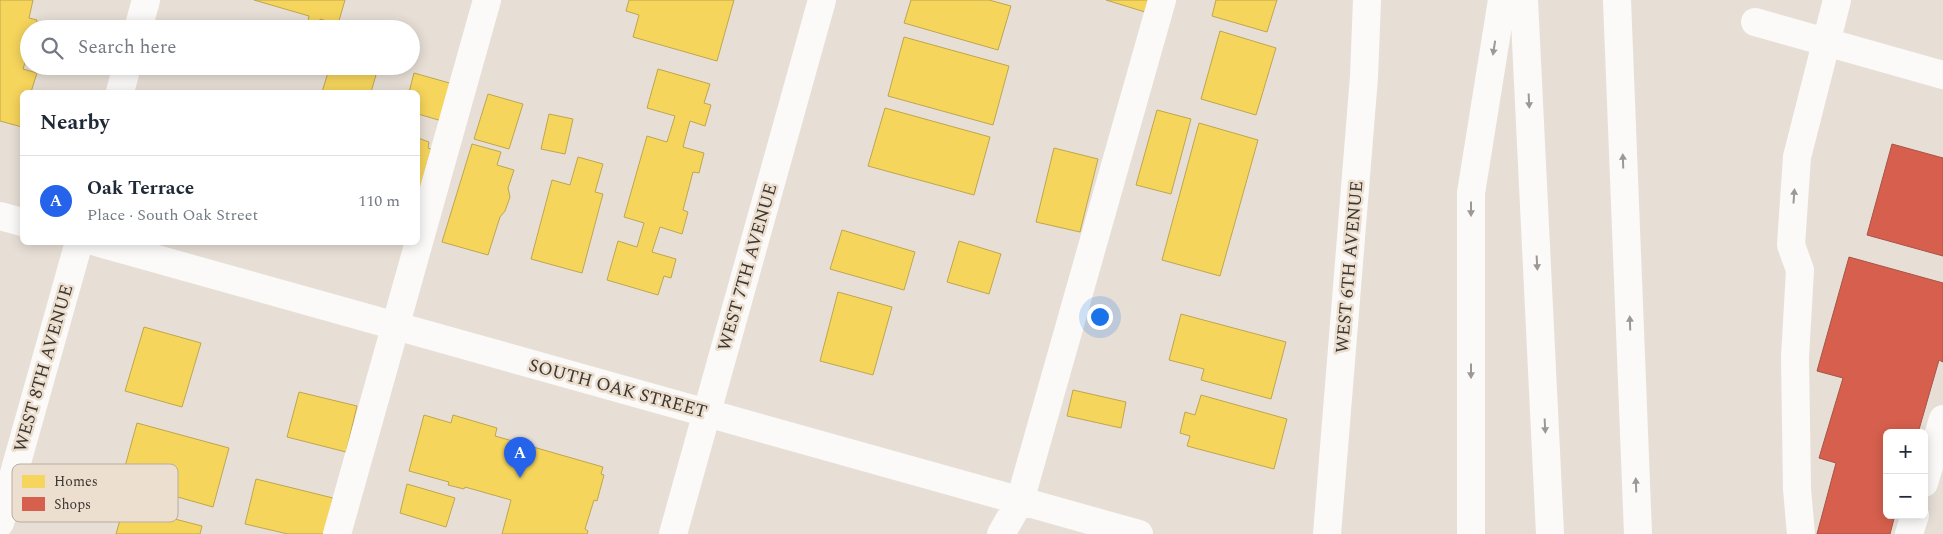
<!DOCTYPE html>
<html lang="en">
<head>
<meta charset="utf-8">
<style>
	:root { --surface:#fff; --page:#f6f6f7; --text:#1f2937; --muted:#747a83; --line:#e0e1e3; --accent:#2563eb }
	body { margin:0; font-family:Spectral,serif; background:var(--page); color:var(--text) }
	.controls { position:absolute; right:15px; bottom:15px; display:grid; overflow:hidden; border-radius:8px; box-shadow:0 2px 12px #0003 }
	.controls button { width:45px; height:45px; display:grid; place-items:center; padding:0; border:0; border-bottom:1px solid var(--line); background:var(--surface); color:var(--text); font:25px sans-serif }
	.you { position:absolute; left:1099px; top:316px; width:18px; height:18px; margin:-12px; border:4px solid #fff; border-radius:50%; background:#1a73e8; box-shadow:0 0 0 8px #1a73e833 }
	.badge { display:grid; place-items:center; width:32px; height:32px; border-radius:50%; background:var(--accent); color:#fff; font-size:16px; font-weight:700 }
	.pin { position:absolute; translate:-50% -41px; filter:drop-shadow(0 1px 2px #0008) }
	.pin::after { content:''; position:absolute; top:26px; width:18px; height:15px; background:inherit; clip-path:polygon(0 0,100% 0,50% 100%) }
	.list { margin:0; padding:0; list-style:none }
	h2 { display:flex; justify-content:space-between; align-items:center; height:65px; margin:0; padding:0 20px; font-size:21px }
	h2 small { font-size:16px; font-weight:400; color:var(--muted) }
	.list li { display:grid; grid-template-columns:32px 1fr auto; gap:15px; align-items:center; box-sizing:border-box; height:90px; padding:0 20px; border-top:1px solid var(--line) }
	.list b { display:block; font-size:19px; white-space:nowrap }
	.list p { margin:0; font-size:16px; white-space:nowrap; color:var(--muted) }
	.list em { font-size:16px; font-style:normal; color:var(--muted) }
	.icon { flex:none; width:28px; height:28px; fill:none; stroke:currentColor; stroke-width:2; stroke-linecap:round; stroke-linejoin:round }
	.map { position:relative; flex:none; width:1943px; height:534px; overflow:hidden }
	.search { position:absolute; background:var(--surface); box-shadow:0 2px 12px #0003; left:20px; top:20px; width:400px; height:55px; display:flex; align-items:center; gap:12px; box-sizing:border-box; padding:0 18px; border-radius:28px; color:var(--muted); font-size:19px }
	.panel { position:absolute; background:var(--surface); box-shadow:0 2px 12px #0003; left:20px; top:90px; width:400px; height:155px; border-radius:8px }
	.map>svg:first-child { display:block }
	.homes { fill:#f6d55c; stroke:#bea64f }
	.shops { fill:#d6604d; stroke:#a85445 }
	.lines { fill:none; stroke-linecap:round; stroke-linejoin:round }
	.minor { stroke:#fbfaf9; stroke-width:28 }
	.highway { stroke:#fbfaf9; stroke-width:28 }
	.oneway { fill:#9c9895 }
	.labels { text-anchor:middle; stroke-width:5; stroke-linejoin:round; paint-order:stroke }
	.street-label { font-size:18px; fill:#3c3731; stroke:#eddfd0 }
	.key { fill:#eddfd0; stroke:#b8ada0; stroke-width:1 }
	.key-label { font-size:14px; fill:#3c3731 }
</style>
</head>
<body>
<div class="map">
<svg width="1943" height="534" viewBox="0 0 1943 534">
	<rect width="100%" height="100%" fill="#e7dfd6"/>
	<path class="homes" d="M0,0h33l-4,18 8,2 -2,9h-6v21l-6,19 14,4 -6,19h-9v35l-22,-6z
		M254,0h91l-7,24 -18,-5 -1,5 -11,-3 1,-5z
		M629,0h105l-17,61 -84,-24 6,-22 -13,-4z
		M911,0h78l22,6 -13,44 -94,-27z
		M1106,0h42l-3,12z
		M1216,0h61l-10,32 -55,-16z
		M1220,31l56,17 -20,67 -55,-16z
		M904,37l105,29 -16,59 -105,-29z
		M330,66l48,2 -7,24h-49z
		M658,69l52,15 -6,19 7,2 -6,21 -15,-5 -7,26 21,6 -5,20 -6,-1 -10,38 5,2 -6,22 -22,-7 -8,25 24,7 -5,19 -7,-2 -6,19 -51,-15 11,-39 19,6 7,-24 -20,-6 23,-81 20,6 8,-26 -28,-8z
		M414,73l39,11 -11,37 -24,-7v-22h-9z
		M488,94l35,10 -14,45 -35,-10z
		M885,108l105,29 -16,58 -106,-29z
		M1157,110l34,9 -20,75 -35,-9z
		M549,114l24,5 -8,35 -24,-5z
		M1199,123l59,17 -38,136 -58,-16z
		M418,138l11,4 -1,6 3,1 -13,48z
		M472,144l29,8 -4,13 17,5 -6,18 2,9 -5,14 -5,6 -12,38 -46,-13z
		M1054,148l44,11 -18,73 -44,-10z
		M578,157l25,7 -8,28 8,2 -21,79 -51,-14 21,-79 18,5z
		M842,230l73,22 -11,38 -74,-21z
		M959,241l42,13 -12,40 -42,-12z
		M838,292l54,15 -19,68 -53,-14z
		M1181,314l105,28 -15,57 -70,-19 3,-11 -35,-9z
		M144,327l57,16 -19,64 -57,-16z
		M1073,390l53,12 -5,26 -54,-12z
		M299,392l58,14 -11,46 -59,-15z
		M1201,395l86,24 -13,50 -87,-23 3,-10 -10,-3 5,-21 10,3z
		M424,415l27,8 2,-8 44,13 -2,8 108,31 -2,7 3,1 -7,26 -3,-1 -9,29 3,2 -1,3h-85l9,-34 -46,-13 -1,2 -16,-4 1,-3 -40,-11z
		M137,423l92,25 -16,59 -92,-26z
		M256,479l77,19 -9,36h-36l-43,-10z
		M407,484l48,14 -9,29 -46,-14z
		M124,506l78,20 -2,8h-84z"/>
	<path class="shops" d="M1892,144l51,14v98l-76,-21z
		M1849,257l94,26v79l-4,-2 -21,73h-31v82h8l-5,19h-73l19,-71 -17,-5 24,-80 -26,-7z"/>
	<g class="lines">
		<path class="minor" d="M1755,22l188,53
			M138,29l8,-29
			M120,92l7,-26
			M0,216l22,6
			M96,242l1043,292
			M1924,483l19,-64
			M0,523l79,-281
			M337,534l150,-534
			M673,534l149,-534
			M1001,534l19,-33 142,-501
			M1327,534l37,-457 3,-77
			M1801,534l-4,-45 -2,-132 5,-87 -9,-25 6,-88 40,-157
			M1909,534l6,-19"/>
		<path class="highway" d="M1524,0l26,534
			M1617,0l21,534
			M1471,534v-341l31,-193"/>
	</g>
	<defs><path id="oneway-solid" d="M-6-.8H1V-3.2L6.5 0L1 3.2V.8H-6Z" transform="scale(1.25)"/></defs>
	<g class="oneway">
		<use href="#oneway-solid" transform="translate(1494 48) rotate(99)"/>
		<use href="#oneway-solid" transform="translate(1529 101) rotate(87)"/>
		<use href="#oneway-solid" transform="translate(1623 161) rotate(-92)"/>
		<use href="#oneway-solid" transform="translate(1794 196) rotate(-86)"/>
		<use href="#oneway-solid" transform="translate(1471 209) rotate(90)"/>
		<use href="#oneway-solid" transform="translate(1537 263) rotate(87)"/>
		<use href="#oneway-solid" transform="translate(1630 323) rotate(-92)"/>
		<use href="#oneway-solid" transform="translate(1471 371) rotate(90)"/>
		<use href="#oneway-solid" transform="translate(1545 426) rotate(87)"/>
		<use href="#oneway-solid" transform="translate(1636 485) rotate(-92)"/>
	</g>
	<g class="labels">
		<g class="street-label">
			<text transform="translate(747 267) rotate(-74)" y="6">WEST 7TH AVENUE</text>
			<text transform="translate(1349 267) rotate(-85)" y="6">WEST 6TH AVENUE</text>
			<text transform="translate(43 368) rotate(-74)" y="6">WEST 8TH AVENUE</text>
			<text transform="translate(618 388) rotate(15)" y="6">SOUTH OAK STREET</text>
		</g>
	</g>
	<rect x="12" y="464" width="166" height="58" rx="8" class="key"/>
	<rect x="22" y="475" width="23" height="13" fill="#f6d55c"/>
	<rect x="22" y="497" width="23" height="14" fill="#d6604d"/>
	<g class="key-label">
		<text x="54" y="486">Homes</text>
		<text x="54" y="509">Shops</text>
	</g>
</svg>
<div class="controls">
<button>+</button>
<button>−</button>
</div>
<div class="you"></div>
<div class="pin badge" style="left:520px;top:478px">A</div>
<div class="search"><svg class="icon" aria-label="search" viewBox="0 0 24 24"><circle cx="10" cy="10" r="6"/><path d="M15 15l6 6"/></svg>Search here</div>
<section class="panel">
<h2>Nearby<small></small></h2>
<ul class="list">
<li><span class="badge">A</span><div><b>Oak Terrace</b><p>Place · South Oak Street</p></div><em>110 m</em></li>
</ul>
</section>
</div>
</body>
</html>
